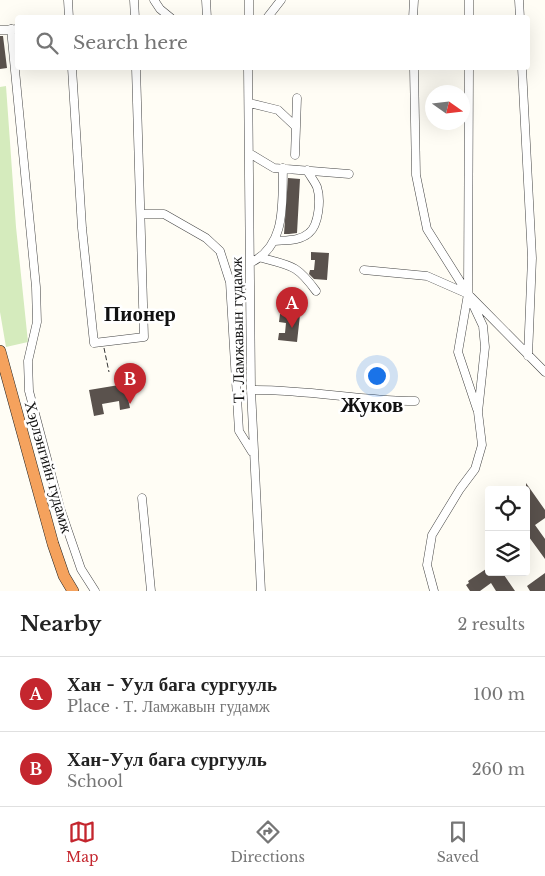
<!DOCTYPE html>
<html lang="en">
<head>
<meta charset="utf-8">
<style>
	:root { --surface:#fff; --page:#f2f2f2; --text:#222; --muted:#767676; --line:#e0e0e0; --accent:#c4262e }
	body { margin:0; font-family:"Libre Baskerville",serif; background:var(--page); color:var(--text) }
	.controls { position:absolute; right:15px; bottom:15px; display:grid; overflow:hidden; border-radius:5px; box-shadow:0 5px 20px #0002 }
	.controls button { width:45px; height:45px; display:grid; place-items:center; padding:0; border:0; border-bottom:1px solid var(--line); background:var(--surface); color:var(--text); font:25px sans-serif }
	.compass { position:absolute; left:425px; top:85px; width:45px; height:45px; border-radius:50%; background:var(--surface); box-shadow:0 5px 20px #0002; rotate:104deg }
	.you { position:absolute; left:376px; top:375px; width:18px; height:18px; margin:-12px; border:4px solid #fff; border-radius:50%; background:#1a73e8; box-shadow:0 0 0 8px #1a73e833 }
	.badge { display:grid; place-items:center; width:32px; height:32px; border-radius:50%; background:var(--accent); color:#fff; font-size:16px; font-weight:700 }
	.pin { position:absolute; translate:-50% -41px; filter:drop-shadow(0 1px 2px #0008) }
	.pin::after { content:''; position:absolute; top:26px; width:18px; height:15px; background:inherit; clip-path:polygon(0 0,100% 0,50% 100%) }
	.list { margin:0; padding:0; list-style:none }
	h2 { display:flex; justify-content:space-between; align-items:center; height:65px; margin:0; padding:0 20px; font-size:21px }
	h2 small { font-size:16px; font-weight:400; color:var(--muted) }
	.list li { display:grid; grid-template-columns:32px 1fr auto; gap:15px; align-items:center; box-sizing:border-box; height:75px; padding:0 20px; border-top:1px solid var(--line) }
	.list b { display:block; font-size:19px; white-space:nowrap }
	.list p { margin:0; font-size:16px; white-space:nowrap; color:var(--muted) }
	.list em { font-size:16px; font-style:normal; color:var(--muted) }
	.icon { flex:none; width:28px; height:28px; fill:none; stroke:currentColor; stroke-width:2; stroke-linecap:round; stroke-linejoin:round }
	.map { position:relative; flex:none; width:545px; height:591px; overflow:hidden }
	.search { position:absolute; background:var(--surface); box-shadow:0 5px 20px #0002; left:15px; right:15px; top:15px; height:55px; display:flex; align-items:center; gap:12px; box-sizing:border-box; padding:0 18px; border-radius:5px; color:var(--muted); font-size:19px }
	.sheet { height:215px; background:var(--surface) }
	nav { display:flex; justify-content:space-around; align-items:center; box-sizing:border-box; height:70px; border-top:1px solid var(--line); background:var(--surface); font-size:14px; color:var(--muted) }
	nav a { display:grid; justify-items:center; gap:2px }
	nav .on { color:var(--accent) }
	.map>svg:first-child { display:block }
	.green { fill:#d5ebbd }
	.building { fill:#5a524d }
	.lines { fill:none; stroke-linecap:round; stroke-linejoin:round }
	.minor-casing { stroke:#444; stroke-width:9 }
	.highway-casing { stroke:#222; stroke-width:12 }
	.path { stroke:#333; stroke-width:1; stroke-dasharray:5 2.5; stroke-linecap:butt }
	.minor { stroke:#fff; stroke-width:8 }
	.highway { stroke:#f5a25d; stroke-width:11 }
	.labels { text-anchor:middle; stroke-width:5; stroke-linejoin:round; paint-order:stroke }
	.street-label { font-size:16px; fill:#111; stroke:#fff }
	.district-label { font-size:21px; font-weight:bold; fill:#111; stroke:#fff }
</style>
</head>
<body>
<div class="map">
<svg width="545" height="591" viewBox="0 0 545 591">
	<rect width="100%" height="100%" fill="#fffdf5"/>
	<path class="green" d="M6,86l10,141 12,115 -22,5 -6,-35v-225z"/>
	<path class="building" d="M0,36h3l4,32 -7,1z
		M288,178l12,1 -3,54 -8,1h-5z
		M311,252l18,1 -2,27 -13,-1 -5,-5 1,-4h4l1,-10h-4z
		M280,314l20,1 -3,27 -19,-2 1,-7h6l1,-10 -7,-1z
		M125,384l5,24 -10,2 -1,-9 -17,3 2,10 -10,2 -5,-26z
		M526,483l19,27v8l-10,7 10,14v20l-19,-26 2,-6 -2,-3z
		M489,567v5h13l13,19h-19l-5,-8 -11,8h-10l-4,-6 3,-2 -1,-2z
		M545,573v18h-15l-3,-5z"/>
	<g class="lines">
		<g class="minor-casing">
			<path id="minor" d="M68,0l1,18
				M134,0l1,18
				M154,0l6,9 11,9
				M206,0l1,18
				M519,0l1,18
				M249,18v-18
				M267,18l14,-18
				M413,18l1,-18
				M469,18v-18
				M11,29l25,258 1,35 -9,39 1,30 31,117 21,61 14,22
				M0,30l18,-1
				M72,68l10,160 12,115 50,-6 -8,-269
				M248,68l3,322 10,201
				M414,68l2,107 11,54 41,65 15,32 2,21 -7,65 4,33 -7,24 -15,20 -28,46 -5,30 7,26
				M469,68l-1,226 -10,58 19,57
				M522,68l10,190 -4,98
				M249,103l29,7 16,15
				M249,153l25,15 75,6
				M295,155l2,-57
				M141,214h23l42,24 14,13 10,31 9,149 13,21
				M275,241c12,-1 25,0 34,-8 10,-8 12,-34 8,-46 -2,-5 -7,-11 -10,-17
				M262,258c30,8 35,7 54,33
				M250,263c37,-17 32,-60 33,-95
				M364,270l63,6 41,18 77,78
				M251,390c55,-1 109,11 164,11
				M142,498l9,93"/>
		</g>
		<g class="highway-casing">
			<path id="highway" d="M0,351l53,193 11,32 9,15"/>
		</g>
		<path class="path" d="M104,348l5,24"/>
		<use href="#minor" class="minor"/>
		<use href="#highway" class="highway"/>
	</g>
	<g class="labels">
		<g class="street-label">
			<text transform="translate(237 330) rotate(-91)" y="6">Т. Ламжавын гудамж</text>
			<text transform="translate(49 467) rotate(74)" y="6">Хэрлэнгийн гудамж</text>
		</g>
		<g class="district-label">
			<text x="140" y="321">Пионер</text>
			<text x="372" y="412">Жуков</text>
		</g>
	</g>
</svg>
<div class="controls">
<button><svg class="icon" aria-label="locate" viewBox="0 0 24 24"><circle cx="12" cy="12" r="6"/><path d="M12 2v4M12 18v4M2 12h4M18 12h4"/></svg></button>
<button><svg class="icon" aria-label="layers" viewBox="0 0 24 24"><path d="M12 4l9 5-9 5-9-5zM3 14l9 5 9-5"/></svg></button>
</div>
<svg class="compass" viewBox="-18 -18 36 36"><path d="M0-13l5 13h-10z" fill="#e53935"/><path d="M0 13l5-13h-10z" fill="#767676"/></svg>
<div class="you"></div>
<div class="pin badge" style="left:292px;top:328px">A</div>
<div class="pin badge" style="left:130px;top:404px">B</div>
<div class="search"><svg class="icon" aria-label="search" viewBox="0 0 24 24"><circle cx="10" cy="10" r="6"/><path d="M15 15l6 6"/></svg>Search here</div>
</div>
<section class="sheet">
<h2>Nearby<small>2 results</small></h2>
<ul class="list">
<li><span class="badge">A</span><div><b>Хан - Уул бага сургууль</b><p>Place · Т. Ламжавын гудамж</p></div><em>100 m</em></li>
<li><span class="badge">B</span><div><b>Хан-Уул бага сургууль</b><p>School</p></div><em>260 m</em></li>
</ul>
</section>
<nav>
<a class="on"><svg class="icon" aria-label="map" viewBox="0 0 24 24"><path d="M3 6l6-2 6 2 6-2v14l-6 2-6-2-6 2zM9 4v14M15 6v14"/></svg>Map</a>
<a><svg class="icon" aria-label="directions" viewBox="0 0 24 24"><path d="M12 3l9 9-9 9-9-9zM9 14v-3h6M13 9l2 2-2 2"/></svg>Directions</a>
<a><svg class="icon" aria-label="saved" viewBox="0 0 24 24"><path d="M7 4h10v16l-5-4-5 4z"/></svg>Saved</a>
</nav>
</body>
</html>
